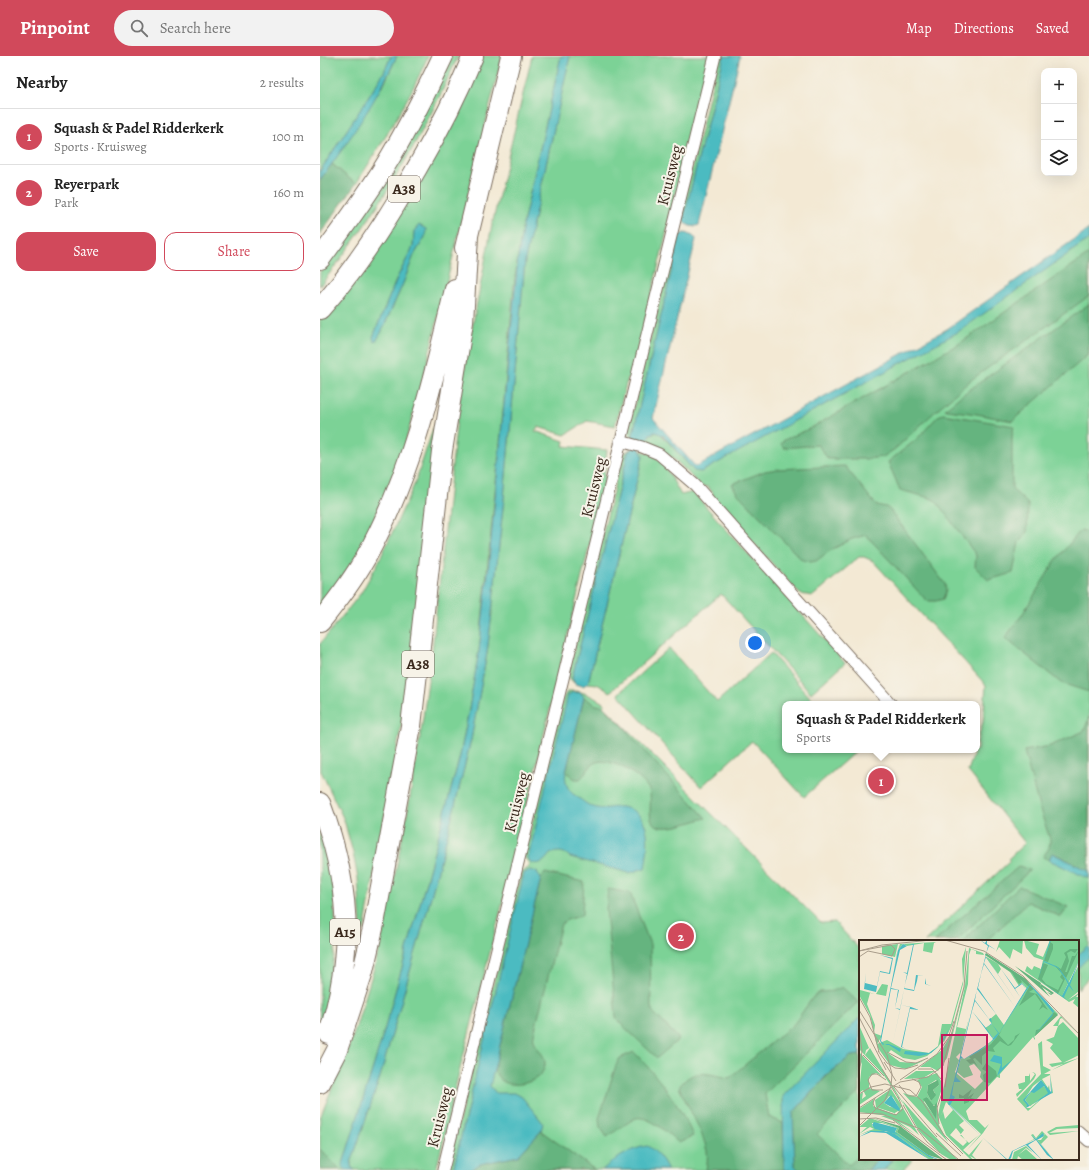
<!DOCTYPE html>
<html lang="en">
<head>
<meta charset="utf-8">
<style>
	:root { --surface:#fff; --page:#f2f2f2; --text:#222; --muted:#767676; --line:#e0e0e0; --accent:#d1495b }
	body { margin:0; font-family:Alegreya,serif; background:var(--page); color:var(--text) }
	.controls { position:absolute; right:12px; top:12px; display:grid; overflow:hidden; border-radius:8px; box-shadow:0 4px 16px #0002 }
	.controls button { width:36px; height:36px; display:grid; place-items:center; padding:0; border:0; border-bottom:1px solid var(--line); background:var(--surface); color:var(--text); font:20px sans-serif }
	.you { position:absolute; left:435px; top:587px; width:14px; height:14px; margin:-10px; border:3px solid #fff; border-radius:50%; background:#1a73e8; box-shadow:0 0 0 6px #1a73e833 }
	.badge { display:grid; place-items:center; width:26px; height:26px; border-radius:50%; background:var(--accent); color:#fff; font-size:13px; font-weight:700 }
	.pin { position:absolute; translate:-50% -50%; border:2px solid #fff; box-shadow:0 1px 4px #0006 }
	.popup { position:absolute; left:462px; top:645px; width:198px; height:52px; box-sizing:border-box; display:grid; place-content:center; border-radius:8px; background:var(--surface); filter:drop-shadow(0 1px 3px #0005); font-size:13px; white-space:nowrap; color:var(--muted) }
	.popup b { font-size:15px; color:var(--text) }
	.popup::after { content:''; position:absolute; left:50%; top:100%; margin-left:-8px; border:8px solid transparent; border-top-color:var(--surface) }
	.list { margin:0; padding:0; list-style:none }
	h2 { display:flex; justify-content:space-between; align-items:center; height:52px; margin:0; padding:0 16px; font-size:17px }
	h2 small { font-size:13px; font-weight:400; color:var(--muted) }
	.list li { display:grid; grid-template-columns:26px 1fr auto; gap:12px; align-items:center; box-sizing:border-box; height:56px; padding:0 16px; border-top:1px solid var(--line) }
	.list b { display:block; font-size:15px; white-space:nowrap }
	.list p { margin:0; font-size:13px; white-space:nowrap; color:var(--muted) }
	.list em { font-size:13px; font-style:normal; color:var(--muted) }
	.actions { display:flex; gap:8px; padding:12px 16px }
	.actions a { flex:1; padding:9px 0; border:1px solid var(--accent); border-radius:12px; text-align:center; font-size:14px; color:var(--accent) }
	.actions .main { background:var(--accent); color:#fff }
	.icon { flex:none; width:22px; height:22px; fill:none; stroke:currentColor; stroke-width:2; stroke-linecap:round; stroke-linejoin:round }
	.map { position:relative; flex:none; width:769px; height:1114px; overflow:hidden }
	header { display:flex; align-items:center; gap:24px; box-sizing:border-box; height:56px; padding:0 20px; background:var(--accent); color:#fff }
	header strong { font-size:19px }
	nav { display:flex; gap:22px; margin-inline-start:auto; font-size:14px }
	.search { width:280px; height:36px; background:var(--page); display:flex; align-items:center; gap:10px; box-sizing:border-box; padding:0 14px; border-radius:22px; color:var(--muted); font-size:15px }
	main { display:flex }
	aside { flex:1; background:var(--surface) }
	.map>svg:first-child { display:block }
	.green { fill:#7cd296; stroke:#5c7e5a; fill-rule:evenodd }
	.forest { fill:#65b47f; stroke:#506f4e }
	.water { fill:#4cbbc1; stroke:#447270 }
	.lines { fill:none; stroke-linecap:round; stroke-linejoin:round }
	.minor-casing { stroke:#7b6d5e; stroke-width:13 }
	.motorway-casing { stroke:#7b6d5e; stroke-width:22 }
	.minor { stroke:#fff; stroke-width:11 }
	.motorway { stroke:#fff; stroke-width:20 }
	.labels { text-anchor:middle; stroke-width:4; stroke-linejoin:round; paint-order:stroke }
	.shield { fill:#f7f3e8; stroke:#73665b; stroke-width:1 }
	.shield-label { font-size:15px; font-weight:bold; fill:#3b2a1e }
	.street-label { font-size:16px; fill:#3b2a1e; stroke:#f7f3e8 }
	.inset-road { fill:none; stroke:#a99d8b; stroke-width:1 }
	.view { fill:#c2185b; fill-opacity:0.15; stroke:#c2185b; stroke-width:2 }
	.inset-edge { fill:none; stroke:#3b2a1e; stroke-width:2 }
</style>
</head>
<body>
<header>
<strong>Pinpoint</strong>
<div class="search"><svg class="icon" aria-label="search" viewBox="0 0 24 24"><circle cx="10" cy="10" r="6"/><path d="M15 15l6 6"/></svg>Search here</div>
<nav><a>Map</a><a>Directions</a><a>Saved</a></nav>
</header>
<main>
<aside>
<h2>Nearby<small>2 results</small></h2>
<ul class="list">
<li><span class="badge">1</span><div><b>Squash &amp; Padel Ridderkerk</b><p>Sports · Kruisweg</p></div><em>100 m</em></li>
<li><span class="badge">2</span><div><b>Reyerpark</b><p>Park</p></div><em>160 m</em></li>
</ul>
<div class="actions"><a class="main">Save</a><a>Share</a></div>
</aside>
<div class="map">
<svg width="769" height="1114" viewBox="0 0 769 1114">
	<rect width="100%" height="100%" fill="#f7f3e8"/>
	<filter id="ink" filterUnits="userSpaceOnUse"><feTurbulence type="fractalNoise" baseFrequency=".025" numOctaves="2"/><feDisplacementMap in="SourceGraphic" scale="8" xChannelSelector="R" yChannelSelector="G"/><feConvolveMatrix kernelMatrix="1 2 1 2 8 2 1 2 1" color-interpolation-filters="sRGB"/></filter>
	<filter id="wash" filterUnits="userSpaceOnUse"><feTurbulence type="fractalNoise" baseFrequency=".012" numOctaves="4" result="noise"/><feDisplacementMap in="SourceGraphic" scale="16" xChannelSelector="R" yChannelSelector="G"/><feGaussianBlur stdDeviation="0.9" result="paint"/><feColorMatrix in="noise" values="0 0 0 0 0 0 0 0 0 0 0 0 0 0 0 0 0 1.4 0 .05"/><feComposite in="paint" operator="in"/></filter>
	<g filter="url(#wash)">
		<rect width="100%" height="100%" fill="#f3e9d4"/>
		<path class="green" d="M0,0h71l-7,16 -16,26 -48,73z
			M77,0h31c-19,45 -46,87 -72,128l-24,-20 54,-84z
			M128,0h10c-36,84 -82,158 -138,230v-14l25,-33z
			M159,0h23l-79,323 -20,72 -41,97 -42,61v-289l62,-80zM94,175l11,6 -11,18 -12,31 -21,47 -8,4 24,-59 16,-31z
			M212,0h29l-39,173 -8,56 -12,137 -23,229 -11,64 -8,41 -40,148 -39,138 -38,122 1,3 2,3h-5l-21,-21v-31l34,-85 21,-68 10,-41 23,-115 14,-84 10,-73 26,-243 11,-65 23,-119z
			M250,0h140l-76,309 -8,19 -11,42 -28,-5 -22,14 -27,-8 -3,4 29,10 -1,5 44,4 -3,26 2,1 -95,393 -59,230 -6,30 -10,40h-81l-4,-3v-4l29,-86 49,-173 24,-91 18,-73 16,-87 4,-32 13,-123 21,-238z
			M399,0h5l-41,164 -3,-4z
			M360,179l-48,203 -3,-3 -1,-4 47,-192z
			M769,179v742l-11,12v-48h-153l85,-80 -2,-2 17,-16 -57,-72 7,-21h2v-8l6,-20 3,-37 -113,-124 -9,-4h-5l-46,39 -13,-2 -88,-96 1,-5 -5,-6 -8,-1c-17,-19 -33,-38 -59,-43 6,-6 10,-12 19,-10l34,38 253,-137z
			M115,367l2,1 -25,242 -48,265 -3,-4 -3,-48 -5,-26 -9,-33 -24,-51v-125l41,-51 18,-32 36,-78z
			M310,393h2l-4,3 -56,226 3,6 -5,-5 -2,-4 54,-220z
			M320,394l14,5 12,13 15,27 12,-3 152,171 -34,30 -90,-99 -111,98 -13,-8 -9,-1 55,-228z
			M349,592l48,54 54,-49 45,51h-31v46h72l-53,47 -52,-56 -51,46 -83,-93z
			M250,635c13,-1 25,7 35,13l-1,2 217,217 14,-1 25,28v209h53l-10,11h-439l63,-298 -3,2 -71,296h-6l74,-298 7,-4 1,-4 -5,-7 39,-159 3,-5z
			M0,772l14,57 2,56 -6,45 -6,29 -4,13z"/>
		<path class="forest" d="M12,108l24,20 -36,50v-54z
			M769,198v42l-118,84 -30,26 -46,43 -12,8 -17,2h-38l-10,-14 -34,3 -3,-4 3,-4 27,-12 149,-85z
			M769,248v50l-77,67 -35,-7 -30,-4 -2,-1 13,-11z
			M623,358l71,12 -2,11v52l16,15 -1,29 -8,9 -6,31 -25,7 -13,-13 1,-12 -40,-54 -6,-3 -30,-8 -12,-28 29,-23 21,-23z
			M525,410l31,39 10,2 4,3 55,74 1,7 -3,8 -7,2h-9l-61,-66 -14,4 -21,11 -15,11 -5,1 -9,-2 -65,-67 -5,-9 33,-13 12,-2z
			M761,474l8,2v160l-28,-9 -56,-45 17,-23 33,-54z
			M264,641l12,8 7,1 22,22 6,8 75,82c-13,3 -39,14 -51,7 -9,-5 -2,-26 -6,-35 -6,-13 -40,-35 -55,-27 -5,4 -9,12 -14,16h-5l-9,-7z
			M769,661v154l-36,-18 -4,7 -6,-3 6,-9 1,-9 -11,-32 -15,-56 26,-5 34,-15z
			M699,810l11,4 -74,71h-21z
			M225,817l39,9 -2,33 -15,5 -6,4 -27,110c0,2 -1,4 0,6 1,8 12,14 11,25 -2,17 -32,25 -44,15 -3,-2 -5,-7 -7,-10l47,-192z
			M699,830l49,21 -7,10 -33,-15 -42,39h-23z
			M288,833l22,4 20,51 1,63 2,5 26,27 -22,19 -38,-36 -3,-5 -10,-107z
			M522,931l16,15 -93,92 4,23 14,6 1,47h-78c1,-6 2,-13 1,-19 -5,-22 -19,-43 -28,-64 14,-20 29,-13 50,-9l65,-54 19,-27 7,-5 13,-1z
			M314,996c23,24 46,52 59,84l-14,7c-10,-8 -29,-28 -43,-25 -5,2 -23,15 -29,19l-7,-10 -1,-8 17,-54 4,-7z
			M540,999v36l-43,43 32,31 11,-10v4h18l-10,11h-69l-4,-4v-2l-2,-51 33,-36 25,-21z
			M221,1075l54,39h-125l10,-6 38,-8z
			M0,1093l21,21h-21z"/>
		<path class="water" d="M71,0h6c-19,42 -49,87 -77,124v-9l48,-73 16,-26z
			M241,0h9l-45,204 -21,238 -13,123 -4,32 -16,87 -18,73 -24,91 -49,173 -29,86v4l4,3h-9l-3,-3v-3l38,-122 39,-138 40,-148 8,-41 11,-64 8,-69 31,-325 4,-28z
			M404,0h16l-41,169c-7,3 -12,1 -16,-5z
			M99,169l7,4 -1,8 -11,18 -12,31 -21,47 -5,8 -2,1 -1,-5 24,-59 16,-31 1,-16z
			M769,173v10l-131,93 -257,140 -7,-1 -31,-36 -8,-3 -5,2 -3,6 -6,3 -1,7 3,5 -55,228 -5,3 -8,-2 -3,-6 56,-226 4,-3 2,-8 -2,-3 48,-203 4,-2 8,1 4,5 -43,179 41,47 3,1 250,-137z
			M253,636l8,1 3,4 -18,75c-2,8 1,17 7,22 8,5 14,12 24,14 9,2 16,-2 25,-1 31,5 27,38 23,61l-16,5 -59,-16c-6,-6 -12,-6 -20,-3 -6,8 -9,11 -19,9l-3,-5 40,-163z
			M732,797l37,18v8l-40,-19z
			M210,814l7,2 4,6 -51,208 6,7h19l7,4 21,26 -2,8 -23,25 -38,8 -10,6h-17l71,-297z
			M767,890l2,2v9l-11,11v-13z
			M539,962h1v37l-9,1 -25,20 -33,37 2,51v2l4,4h-15l-1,-74z
			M327,1090c9,4 17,15 21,24h-66c12,-10 29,-22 45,-24z
			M558,1103l14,1 -8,10h-16z"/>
	</g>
	<g filter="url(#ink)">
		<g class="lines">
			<g class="minor-casing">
				<path id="minor" d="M300,385l22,6 17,7 36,31 196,219
					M758,1075l11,10
					M123,1114l272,-1114"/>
			</g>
			<g class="motorway-casing">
				<path id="motorway" d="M145,192l46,-192
					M0,203c25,-34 50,-67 71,-103 19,-32 36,-66 52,-100
					M0,253c38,-43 69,-92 97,-141 21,-36 40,-73 56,-112
					M0,566c17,-21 33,-42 46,-65 46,-83 67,-176 89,-268
					M0,747c19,50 30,105 24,159 -2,25 -8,49 -15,72
					M0,1027l17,-33 26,-79 11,-47 37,-198 31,-275 21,-129 5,-86"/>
			</g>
			<use href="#minor" class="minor"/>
			<use href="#motorway" class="motorway"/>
		</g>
	</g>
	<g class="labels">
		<g class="shield">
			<rect x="68" y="120" width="32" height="26" rx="3"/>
			<rect x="82" y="595" width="32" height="26" rx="3"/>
			<rect x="10" y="863" width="30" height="26" rx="3"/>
		</g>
		<g class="shield-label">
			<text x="84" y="138">A38</text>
			<text x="98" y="613">A38</text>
			<text x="25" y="881">A15</text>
		</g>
		<g class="street-label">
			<text transform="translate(349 119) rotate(-76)" y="6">Kruisweg</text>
			<text transform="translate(273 431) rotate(-76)" y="6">Kruisweg</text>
			<text transform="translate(196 746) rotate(-76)" y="6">Kruisweg</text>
			<text transform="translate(119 1061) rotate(-76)" y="6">Kruisweg</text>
		</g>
	</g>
	<g transform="translate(539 884)">
		<rect width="220" height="220" fill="#f3e9d4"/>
		<path d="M141,0h23l-1,14 -9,-5 -3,10 -11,-12 -3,5zM165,0l15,4 -3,10 7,3 7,-17h29v21l-17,35 17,-31v26l-11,9 11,-7 -3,4h3v11l-6,-5 2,-4 -6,3 -44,-31 2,-5 5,4 2,-4 7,3 2,-9 -9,-3 -8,-9zM77,2l-2,1 -2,10 -9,-2 1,-8 -17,3 -4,-2 -5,6 -4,19 3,-16 3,-9zM39,4l-3,13 -13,-3v-8zM107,7l-3,37 -11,41 -8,17 -2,-1 -4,6 -11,9 -12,4 -12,-2 -12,-8 -3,3 12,9 15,1 10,-3 -19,9 -16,-4 -12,-17 -2,-6 -6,-27 -11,-20 1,-5 15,4 -5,-1 -3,11 8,21 -1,8 8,3 -5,8 10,-4 16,9 26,4 9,-7 4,-22h9l12,-43 -1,-22zM108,7l-2,38 -18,73 -9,13 -8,-4h-10l22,-17 11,-20 12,-47zM110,8l14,5 1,2 -8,-1v-3l-5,-2 -2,6 -1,29 -11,43 9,2 3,-11 -9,39v-4l-4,4 3,3 1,-2 -5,14 20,17 8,-8 -3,-4 1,-5 -7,-8 -5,2 4,9 -9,3 -7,-6 4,-14 3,1 14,-8 16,-12 1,-2 -2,1 -8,-10 7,-4 -3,-4 7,-6 8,11 23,-36 -5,-6 -3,3 -9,-14 -12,-8 3,5 -3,5 -13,-18 39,23 34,35 -24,23 1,1v2l-2,-3 -16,18 -17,19v4l-3,-1 -31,34 3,9h8l8,8 4,-4 -6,9 -16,17 14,-16 -32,-30 1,-7 -1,8 15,16 -5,4 5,5 -4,5 9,8 10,-8 -16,15 6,5 14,-16 -11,16 5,5 -7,-4 3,4h-2l-25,-25 -8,-20 27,-129zM94,144l-5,20 5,6 -8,9 -2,-8 -2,5 5,-14 2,2zM97,188l11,14 -4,4 -13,-11zM23,44l6,1 -2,11 -10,-2zM202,76l18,19 -17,-17 -2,1 -2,7 5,-4 16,17v16l-16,8 16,-5 -27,12 11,-6 -11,3 -3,-3 13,-2 -12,-14 3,-4 -7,-4 8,-3 4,-11h-5zM0,85l10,23 -3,2 -1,5 5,-7 36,60 -23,-34 -24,-25zM183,101l1,25 8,4 -7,4h6l3,19 -7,2 -18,16 -11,-12 24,-25 -3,-30zM191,135l2,18 -8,3 -14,12h-4l2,-3 -4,-5 9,-14 8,-6 9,12 -1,-7 -1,3 -6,-9zM0,112l23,24 -6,-3 -7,4v11l11,3 -21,14v-10l4,-3 -1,7 4,-3 -3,-6 -4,3 3,-31 -3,7zM57,131h19l-12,7 -19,1zM173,132l3,1 1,2 -2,4 -17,18 -1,-3 6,-5h-3l-1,-5 7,-2v-6h4l1,-3v8l5,-7zM78,133l6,12 -6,19 2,21 9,17 -45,-49 14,4 5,-10 -5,-7zM77,140l3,5 -6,5 2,3 -4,8 -4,-8 1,-8zM68,157l5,8h3l1,13 -12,-16zM185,146l5,7 -19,13 -5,-6 6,-8zM32,149l11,17 -5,8 -21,-7 -1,-7zM30,156l4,1 6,11 -9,-1 -6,-4zM15,159l-1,7 20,8 10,-6 16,27 -9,-8 -11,-5 16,12 -20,-13 -14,-5h7l-29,-4v-3zM43,160l22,25 34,35h-7l-10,-6 -22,-23zM11,178l29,10 -2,4 31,23 12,4 -10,-3 5,4h-5l-34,-25 -10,-4h-16l-11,4 9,-4 6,-2 -4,-2 -11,7 8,-7h-8zM13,183h10l15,5 -2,5 -23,-7zM220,185v3l-22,1 -8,4 30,-2 -29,4 -3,-3 9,-5zM183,191l6,6 -7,7 11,13 -15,-17h4l4,-6 -9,5 -4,-4 3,4 -10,5 9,-5 -3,-4 2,-1 3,4zM167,206l7,7 -7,-5 -8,7 8,-6 12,11h-15l-5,-4 -1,4h-5l2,-8z" fill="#7cd296" fill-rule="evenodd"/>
		<path d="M191,2l3,2v5l-5,13 -4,-1zM211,9h8l-3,4 -4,-2 -4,2 2,8 -4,11h2l5,-16h3l4,-6 -13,28 -12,-13 7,4 5,-12 -2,-4zM127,13l40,26 8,10 -5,3 8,2 11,16 -5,-3 -4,3 3,-6 -7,-10 -16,12 10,-19 -9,-8 2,3 -3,2 -7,-11 -27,-18zM184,23l5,2 -6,14 4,5 12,6 5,-10 -3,-3 2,-3 3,5 -7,15 -20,-15zM156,26l26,17 -1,4 1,-3 13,9 -3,2 -4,-3 5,2 -10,-7 8,10zM195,72l4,3 -23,21 1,-6 4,-1zM143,90l-3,5 9,10 6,-5 1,-4 5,-3 -9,12 -3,1 -8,-5 -7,7 2,4 -7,-1 -6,5v9l-7,-7 -2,1 5,8 -4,-4 -4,1 -4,-4 5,-1 -2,-2 22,-13zM127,123l10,8 1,5 -7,7 -6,-1 -1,-7 4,-3 -5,-3zM79,140l1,5 -6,5 3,5 -5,6 -4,-8 1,-8zM113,149l-4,8 6,-4 -3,5 4,1 -4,2 -2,-3v4l-5,2v-6h-5v-4l4,2zM68,157l7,9 3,-4 -1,17 -13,-20zM13,178l28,8 44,34 -16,-5 -31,-23 2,-4z" fill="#65b47f"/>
		<path d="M121,0l5,3 2,-3v4l9,6 -7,-4 -4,10 32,46 -31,-45 -2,6 31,44 11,-18 -4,-5 -7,5 5,8 -19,-28 14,19 4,-3 -9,-12 9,12 3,-2 -2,-3 6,9 4,-5 -41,-29 41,29 17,18 7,9 -2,5 -17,18 18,-21 -23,-28 -34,53 -18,14 -14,7 -3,-1 -5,19 5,5h-7l-2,13 3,2 -5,8 30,30 -32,-31 40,-158zM125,24l31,43 -5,8 -29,-41zM122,34l29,41 -11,18 -7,-9 6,9 -5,5 -7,-10 6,-4 -1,-6 -2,1 -14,-19 2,-11 19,25 -5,4 5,-4 7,10 -25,-36zM116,61l17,22 -6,5 -14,-17zM113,71l21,28 -3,4 -17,-23 17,23 -26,16 -3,-3zM191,0h1l-7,21 14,6 8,11 13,-28 -13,28 3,5 10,-22 -9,24 4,7 -5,-6 -5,11 3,3 -29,-20zM185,22l14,6 8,12 2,4 -6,12 -24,-16zM44,4l4,2 -7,4 -9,38 8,2 -4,18 5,1 7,-35 -4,-2 4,1 6,-28h-4l5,-1 -6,29 7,2 -7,-2 -4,15 10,2 2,-15 8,1 -6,-1 -1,6 8,2 1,-5v6l5,2 -6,-2v-1l-8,-2 -3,10 -10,-2 -3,16 10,2 8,3 -9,-1 -8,38 4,2 -5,-2 9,-40 -9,-2 -8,37 7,-32 -5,-2 3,-18 -7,-1 -10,52 4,4 2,-1h2l12,5 -1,3 -11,-7h-4l-1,-1 -1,1 -3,-4 16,-81 2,-10zM21,15l13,3 -3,16 -10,-2 -4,20 -12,-3 2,-16 -1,10 12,3 3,-15 9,2 3,-14zM90,89l-3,7 -7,10 -8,7 -6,2 -6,1 -15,-2 1,-3 24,2 10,-7zM135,115l8,2v11l11,-9 -16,17 4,-12 -11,-3zM191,136l2,17 -26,15 1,-3 -4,-5 16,-18 2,-2 10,12zM185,146l4,7 -18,13 -5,-6 6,-8 3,1zM32,155l9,14 -1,2 -15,-8zM15,182l23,6 -2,4 33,23 12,5 -11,-3 -32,-23 -22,-5 -3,-4zM11,191h16l9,3 35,26 -44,-27 -15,-1 -12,5zM184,193l1,3 -7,4 17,20 -7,-5 -11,-15 -8,5 14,15 -16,-15 -13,6 -2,7 -2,2h-2l-25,-23 26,23 4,-9 23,-11 -3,-5 4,4z" fill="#4cbbc1" fill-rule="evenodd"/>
		<path class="inset-road" d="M86,0l39,11 39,25 56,58M0,11l23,-6 49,-5M0,11l32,-6 4,4 -3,7 -24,-5 -9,6M0,57l11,20 9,35M0,70l28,45 5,19 -1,12 -6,14 -26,26M0,77l27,53M0,89l3,22 -3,23M90,95l5,-14M19,111l9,12 8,5 10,1 13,-4M28,112l19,10 10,1 12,-5M4,115l21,21M25,122l12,19M23,129l9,14M59,129h14l10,11 1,10 -6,18 2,16M41,140l37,-26 15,-21M40,145l9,11h8l5,-9 -2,-5 -7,-3M35,147l43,50M86,147l4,-29M33,148l7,11M24,150h-11l-4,-10 4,-6h5l9,6M0,154l12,-7 14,-3 25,6 12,11 22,34 19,19M16,158l-2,5 2,5 21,7 7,-6 -5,-12M44,165l13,22M0,168l41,-26 28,-5 15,-11 21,-79 3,-36M0,173l23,1 38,15 38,30M0,179l17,-1 19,5M34,180l54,40M58,189l10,13 13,11M77,193l25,23"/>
		<path class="view" d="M83,95h45v65h-45z"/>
		<rect width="220" height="220" class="inset-edge"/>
	</g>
</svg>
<div class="controls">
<button>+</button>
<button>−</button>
<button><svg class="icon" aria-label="layers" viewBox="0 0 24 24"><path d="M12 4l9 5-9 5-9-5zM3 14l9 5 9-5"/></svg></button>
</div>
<div class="you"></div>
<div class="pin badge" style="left:561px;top:725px">1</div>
<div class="popup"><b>Squash &amp; Padel Ridderkerk</b>Sports</div>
<div class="pin badge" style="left:361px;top:880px">2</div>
</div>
</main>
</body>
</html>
